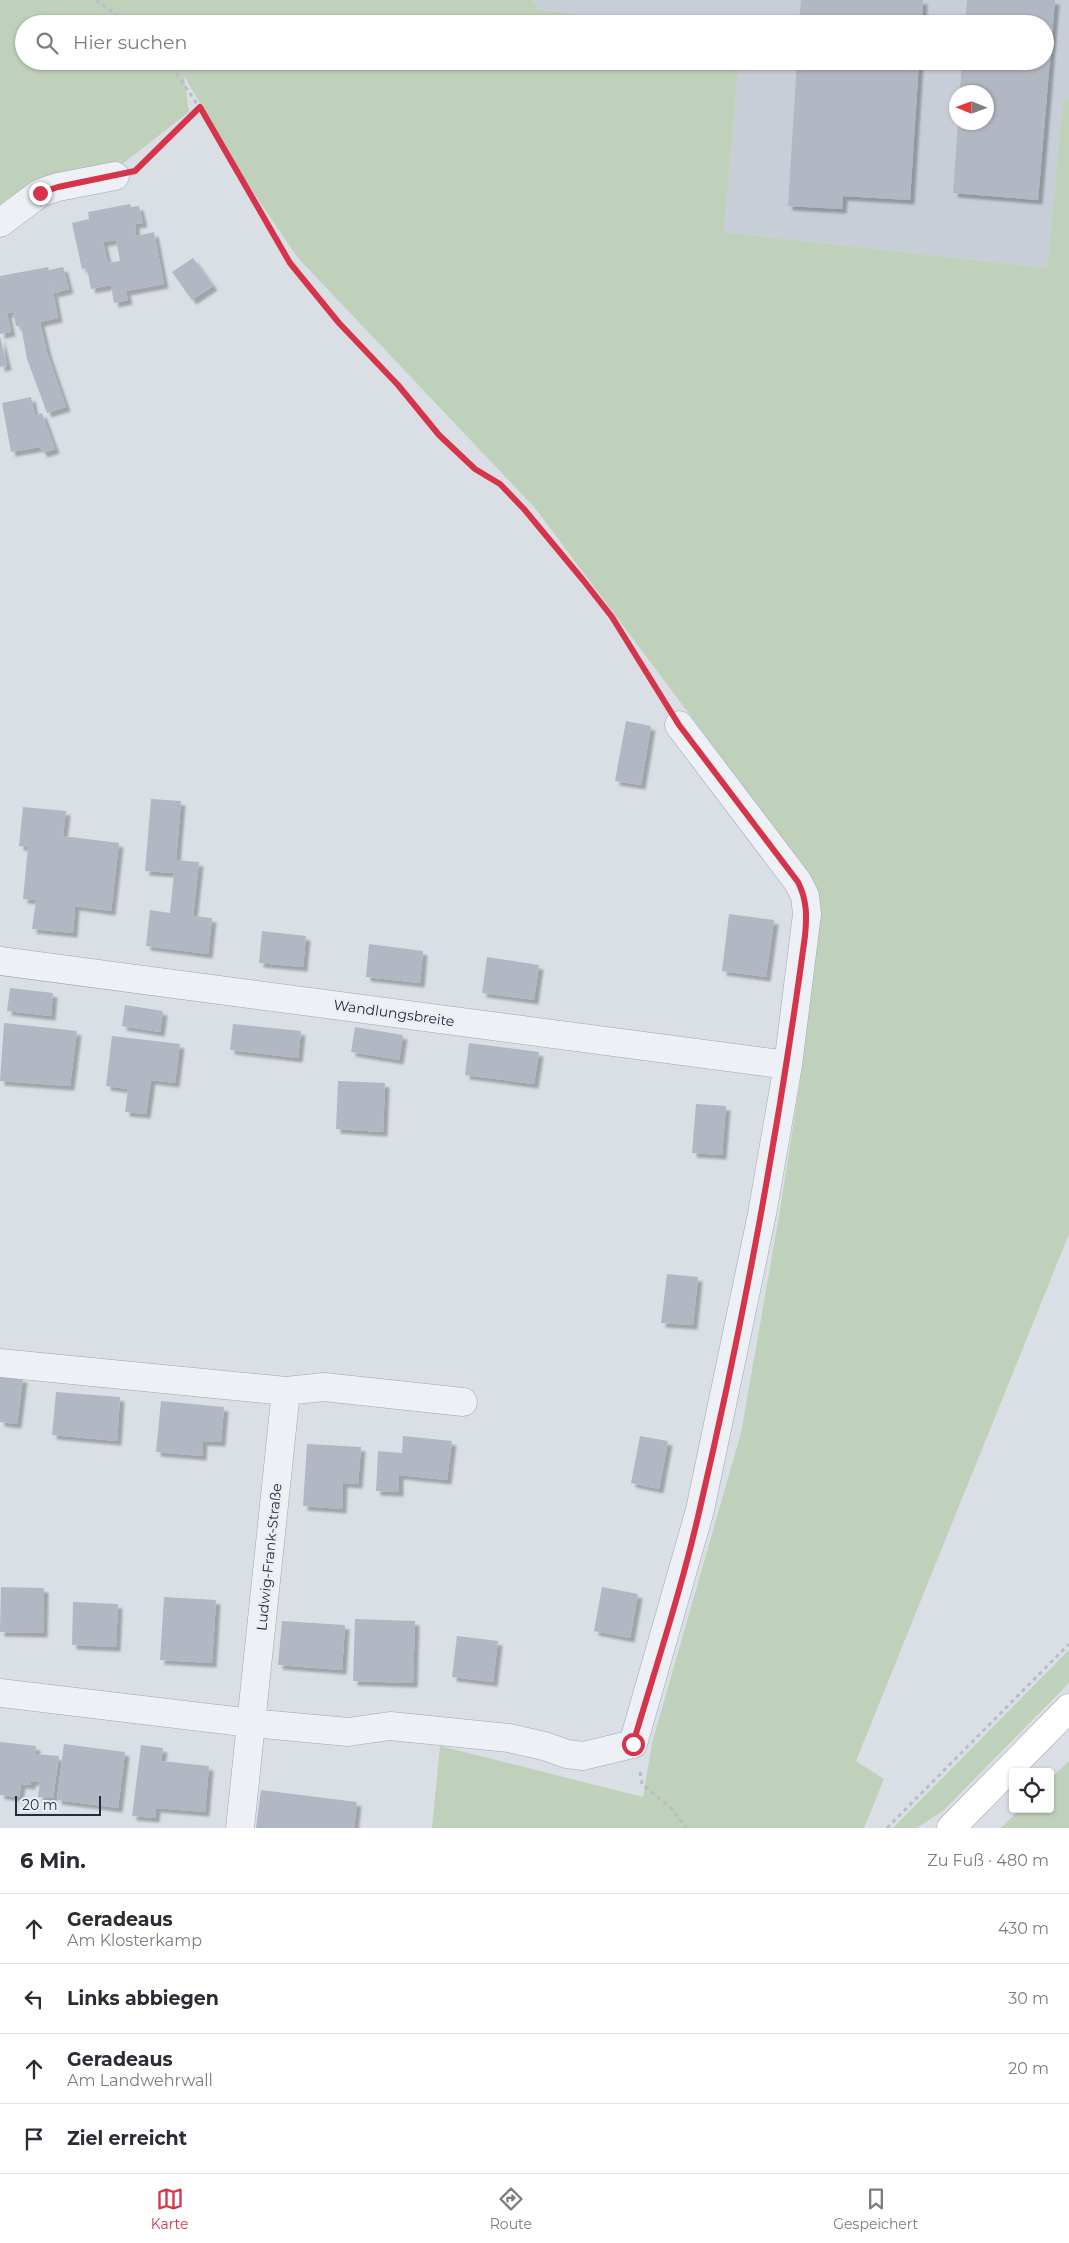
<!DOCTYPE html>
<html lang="de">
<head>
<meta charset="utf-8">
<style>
	:root { --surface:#fff; --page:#f7f7f7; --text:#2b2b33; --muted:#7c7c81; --line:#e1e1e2; --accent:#d6344a }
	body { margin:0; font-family:Montserrat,sans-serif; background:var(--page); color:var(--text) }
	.controls { position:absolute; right:15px; bottom:15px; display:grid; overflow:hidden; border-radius:5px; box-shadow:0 1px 4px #0004 }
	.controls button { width:45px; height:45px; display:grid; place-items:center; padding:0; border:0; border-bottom:1px solid var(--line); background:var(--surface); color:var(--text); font:25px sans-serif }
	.compass { position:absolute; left:949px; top:85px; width:45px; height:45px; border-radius:50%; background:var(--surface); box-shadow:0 1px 4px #0004; rotate:271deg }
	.scale { position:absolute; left:15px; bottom:12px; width:86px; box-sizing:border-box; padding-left:5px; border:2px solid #242d3d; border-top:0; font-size:14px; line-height:18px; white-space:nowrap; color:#242d3d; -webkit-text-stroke:4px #eaeef4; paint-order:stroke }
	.stop { position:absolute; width:15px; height:15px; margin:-11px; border:4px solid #d6344a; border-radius:50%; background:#fff }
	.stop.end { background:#d6344a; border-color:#fff; box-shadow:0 1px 5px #0008 }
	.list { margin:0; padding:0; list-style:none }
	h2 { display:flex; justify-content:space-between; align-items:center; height:65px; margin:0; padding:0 20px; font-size:21px }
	h2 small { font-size:16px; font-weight:400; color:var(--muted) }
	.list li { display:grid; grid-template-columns:32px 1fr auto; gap:15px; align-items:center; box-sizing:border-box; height:70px; padding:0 20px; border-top:1px solid var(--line) }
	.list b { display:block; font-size:19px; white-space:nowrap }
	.list p { margin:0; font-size:16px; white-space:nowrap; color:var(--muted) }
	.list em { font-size:16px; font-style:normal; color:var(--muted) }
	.icon { flex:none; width:28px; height:28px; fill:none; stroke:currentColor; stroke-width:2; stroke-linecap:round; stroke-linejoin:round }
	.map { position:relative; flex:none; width:1069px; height:1828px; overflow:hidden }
	.search { position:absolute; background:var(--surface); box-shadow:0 1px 4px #0004; left:15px; right:15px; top:15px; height:55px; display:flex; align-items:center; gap:12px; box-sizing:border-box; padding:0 18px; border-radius:28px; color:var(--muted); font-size:19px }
	.sheet { height:345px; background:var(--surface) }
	nav { display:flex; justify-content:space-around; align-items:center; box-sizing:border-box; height:70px; border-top:1px solid var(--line); background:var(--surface); font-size:14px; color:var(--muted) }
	nav a { display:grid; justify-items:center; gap:2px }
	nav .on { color:var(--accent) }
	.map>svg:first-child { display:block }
	.built { fill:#c8ced8; fill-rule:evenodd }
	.green { fill:#c0d1bb }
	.building { fill:#b1b8c3; fill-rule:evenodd; filter:url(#shadow) }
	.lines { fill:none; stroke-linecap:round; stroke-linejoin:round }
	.minor-casing { stroke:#a0a6b0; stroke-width:29 }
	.major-casing { stroke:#99a3b3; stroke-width:29 }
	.path { stroke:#b9bdc5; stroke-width:3; stroke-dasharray:4 4; stroke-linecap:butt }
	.minor { stroke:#edf0f5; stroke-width:28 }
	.major { stroke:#fff; stroke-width:28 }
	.route { stroke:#d6344a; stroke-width:6 }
	.labels { text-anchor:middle; stroke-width:4; stroke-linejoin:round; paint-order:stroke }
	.street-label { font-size:14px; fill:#242d3d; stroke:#eaeef4 }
</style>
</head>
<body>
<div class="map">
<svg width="1069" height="1828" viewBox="0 0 1069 1828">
	<defs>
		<filter id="shadow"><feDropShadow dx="4.5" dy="4.5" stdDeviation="1" flood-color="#0004"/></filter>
	</defs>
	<rect width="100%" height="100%" fill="#dadfe6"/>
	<path class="built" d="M533,0h536v99h-6l-16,169 -323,-36 15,-171h306v-37h-395l-112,-15zM956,92h30v30h-30z"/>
	<path class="green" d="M0,0h533l5,9 111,15h-625v37h715l-15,171 323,36 16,-169h6v1135l-213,527 28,18 -20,49h-432l8,-82 203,51 9,-54 89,-310 38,-217 22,-141 17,-158 -9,-43 -274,-366 -237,-250 -51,-75 -63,-107 5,36 -68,53 -121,44z
		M1069,1650v33l-125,127 -27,18h-24z
		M1069,1761v67h-68l19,-19h30v-30z"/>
	<path class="building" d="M801,0h122l-1,24h-123z
		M967,0h88l-17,200 -85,-7 5,-71h28v-30h-26l2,-31h83v-37h-80z
		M797,61h122l-9,139 -67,-4 -1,13 -54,-3z
		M130,204l1,3 8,-1 4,17 -8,1 1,12 18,-4 10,52 -38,7 2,9 -14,3 -3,-18 -20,4 -4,-21 -5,1 -10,-46 17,-4 -1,-7zM116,240l4,21 -12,2 -5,-21z
		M193,258l20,28 -21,14 -20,-28z
		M48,267l1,3 14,-3 6,22 -15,4 -3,-13 7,38 -18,4 7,30 19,55 -19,6 -20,-54 -6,-33h-5l-3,-14 -6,1 4,19 -11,2v-58z
		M0,336l7,30 -7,1z
		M31,397l4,19 7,-3 13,36 -12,4 -3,-6 -29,5 -9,-49z
		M626,721l25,5 -10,59 -26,-4z
		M151,799l30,2 -5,59 23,2 -6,54 19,2 -4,36 -62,-8 4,-36 20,3 4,-40 -29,-2z
		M23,807l43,4 -3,25 56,7 -8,68 -36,-5 -2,27 -41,-4 4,-29 -13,-1 5,-52 -9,-1z
		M729,914l45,6 -8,57 -44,-6z
		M262,931l44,5 -3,31 -44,-4z
		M369,944l54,7 -3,32 -54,-6z
		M487,957l52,8 -5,35 -52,-7z
		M10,988l43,5 -2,23 -44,-5z
		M125,1005l38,6 -3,21 -38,-6z
		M4,1023l73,8 -7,55 -70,-5z
		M233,1024l68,7 -3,27 -68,-8z
		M355,1027l48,8 -4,25 -48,-8z
		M112,1036l68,8 -5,39 -24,-3 -5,34 -21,-2 3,-23 -22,-3z
		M469,1043l70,9 -5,32 -69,-9z
		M338,1081l47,2 -2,49 -47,-3z
		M696,1104l30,2 -4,49 -30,-2z
		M667,1274l31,3 -5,48 -32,-2z
		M0,1376l23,2 -6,46 -17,-2z
		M56,1392l64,5 -3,44 -65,-6z
		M161,1401l63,6 -3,35 -18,-1 -1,15 -46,-4z
		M403,1436l49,5 -5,39 -48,-5v17l-23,-1 2,-40 24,2z
		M640,1436l28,5 -9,48 -28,-6z
		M307,1444l54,3 -3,37 -15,-1 -1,26 -39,-3z
		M1,1587l43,1 -1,45 -43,-1z
		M602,1587l36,7 -8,44 -36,-7z
		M164,1597l52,3 -4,63 -52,-3z
		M73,1602l45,2 -2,43 -44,-2z
		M355,1619l60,2 -2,62 -60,-2z
		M282,1621l63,4 -3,45 -64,-5z
		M457,1636l41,5 -5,41 -41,-5z
		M0,1742l36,4 -1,8 24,2 -6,42 -15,-1 2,-15 -9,-1v4l-10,-1 -2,13 -19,-2z
		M64,1744l61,8 -7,56 -61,-8z
		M141,1745l22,3 -2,13 48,5 -4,46 -49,-4 -1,10 -23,-2z
		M261,1790l96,12 -3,26h-98z"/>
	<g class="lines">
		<g class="minor-casing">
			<path id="minor" d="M0,223l40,-30 18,-6 57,-11
				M0,961l788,104
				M0,1363l286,28 38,-4 139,15
				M0,1693l251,30 97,9 42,-6 119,12 35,8 23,8 16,2 50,-12 67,-234 62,-296 26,-149 19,-151 -2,-18 -7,-14 -119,-157
				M240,1828l46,-437"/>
		</g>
		<g class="major-casing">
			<path id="major" d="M951,1828l118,-120"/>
		</g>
		<path class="path" d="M96,0l33,24
			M166,61l13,16 44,66 42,80 25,40 49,60 59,62 41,50 36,34 24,15 25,25 88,108 52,85
			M140,166l60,-59
			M640,1772l2,12 29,24 15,20
			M887,1828l182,-184"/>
		<use href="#minor" class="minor"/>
		<use href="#major" class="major"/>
	</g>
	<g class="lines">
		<path class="route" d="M40,193l18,-6 77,-16 65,-64 90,156 49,60 59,62 41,50 36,34 25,15 24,25 59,71 29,37 67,108 119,157c9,18 9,34 7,54 -26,192 -61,383 -105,572 -18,80 -44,158 -67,236"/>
	</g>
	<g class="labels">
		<g class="street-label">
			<text transform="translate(394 1013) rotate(8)" y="5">Wandlungsbreite</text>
			<text transform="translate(269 1557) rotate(-84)" y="5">Ludwig-Frank-Straße</text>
		</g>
	</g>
</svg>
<div class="controls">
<button><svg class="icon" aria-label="locate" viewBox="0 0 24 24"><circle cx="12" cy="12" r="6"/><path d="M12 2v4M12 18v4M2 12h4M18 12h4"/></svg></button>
</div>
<svg class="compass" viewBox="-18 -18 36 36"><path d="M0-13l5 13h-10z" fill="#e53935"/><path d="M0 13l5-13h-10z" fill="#7c7c81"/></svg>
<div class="scale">20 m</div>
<div class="stop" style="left:633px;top:1744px"></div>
<div class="stop end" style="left:40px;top:193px"></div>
<div class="search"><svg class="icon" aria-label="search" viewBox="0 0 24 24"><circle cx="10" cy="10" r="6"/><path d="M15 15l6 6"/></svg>Hier suchen</div>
</div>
<section class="sheet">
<h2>6 Min.<small>Zu Fuß · 480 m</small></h2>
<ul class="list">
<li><svg class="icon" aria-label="ahead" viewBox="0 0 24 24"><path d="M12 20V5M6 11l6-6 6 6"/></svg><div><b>Geradeaus</b><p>Am Klosterkamp</p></div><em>430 m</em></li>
<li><svg class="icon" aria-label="left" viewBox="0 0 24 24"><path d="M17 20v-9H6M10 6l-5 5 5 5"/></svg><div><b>Links abbiegen</b></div><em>30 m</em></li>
<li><svg class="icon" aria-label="ahead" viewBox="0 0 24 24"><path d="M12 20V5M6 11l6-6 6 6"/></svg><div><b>Geradeaus</b><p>Am Landwehrwall</p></div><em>20 m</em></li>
<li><svg class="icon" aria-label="arrive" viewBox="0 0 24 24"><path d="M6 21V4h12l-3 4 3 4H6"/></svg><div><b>Ziel erreicht</b></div></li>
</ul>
</section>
<nav>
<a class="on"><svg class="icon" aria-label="map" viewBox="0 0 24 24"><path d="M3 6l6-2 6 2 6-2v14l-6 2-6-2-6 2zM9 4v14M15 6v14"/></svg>Karte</a>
<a><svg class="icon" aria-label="directions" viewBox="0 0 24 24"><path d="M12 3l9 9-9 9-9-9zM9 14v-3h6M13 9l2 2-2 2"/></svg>Route</a>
<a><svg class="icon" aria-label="saved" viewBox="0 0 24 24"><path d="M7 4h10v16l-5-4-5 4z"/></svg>Gespeichert</a>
</nav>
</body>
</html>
